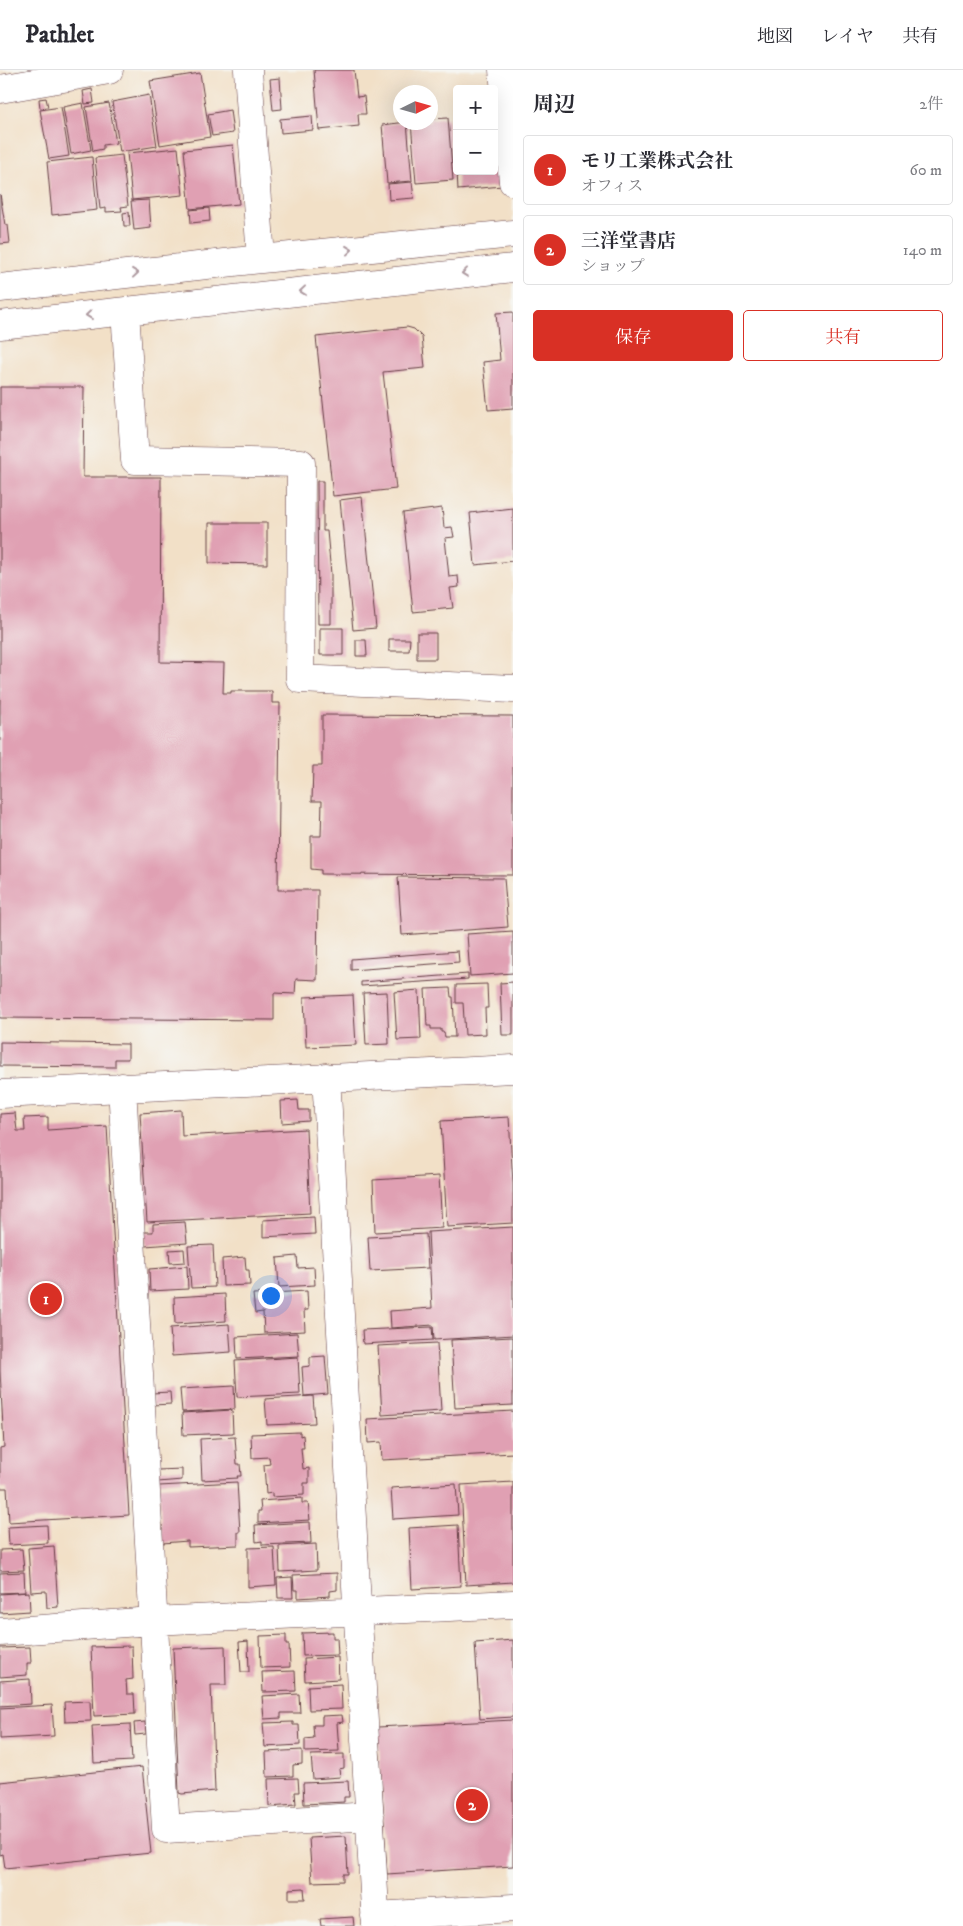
<!DOCTYPE html>
<html lang="ja">
<head>
<meta charset="utf-8">
<style>
	:root { --surface:#fff; --page:#f2f2f3; --text:#2b2b33; --muted:#7c7c81; --line:#e1e1e2; --accent:#d93025 }
	body { margin:0; font-family:"IM FELL DW Pica","Noto Serif JP",serif; background:var(--page); color:var(--text) }
	.controls { position:absolute; right:15px; top:15px; display:grid; overflow:hidden; border-radius:5px; box-shadow:0 5px 20px #0002 }
	.controls button { width:45px; height:45px; display:grid; place-items:center; padding:0; border:0; border-bottom:1px solid var(--line); background:var(--surface); color:var(--text); font:25px sans-serif }
	.compass { position:absolute; left:393px; top:15px; width:45px; height:45px; border-radius:50%; background:var(--surface); box-shadow:0 5px 20px #0002; rotate:85deg }
	.you { position:absolute; left:270px; top:1225px; width:18px; height:18px; margin:-12px; border:4px solid #fff; border-radius:50%; background:#1a73e8; box-shadow:0 0 0 8px #1a73e833 }
	.badge { display:grid; place-items:center; width:32px; height:32px; border-radius:50%; background:var(--accent); color:#fff; font-size:16px; font-weight:700 }
	.pin { position:absolute; translate:-50% -50%; border:2px solid #fff; box-shadow:0 1px 5px #0006 }
	.list { margin:0; padding:0; list-style:none }
	h2 { display:flex; justify-content:space-between; align-items:center; height:65px; margin:0; padding:0 20px; font-size:21px }
	h2 small { font-size:16px; font-weight:400; color:var(--muted) }
	.list li { display:grid; grid-template-columns:32px 1fr auto; gap:15px; align-items:center; box-sizing:border-box; height:70px; margin:0 10px 10px; padding:0 10px; border:1px solid var(--line); border-radius:5px }
	.list b { display:block; font-size:19px; white-space:nowrap }
	.list p { margin:0; font-size:16px; white-space:nowrap; color:var(--muted) }
	.list em { font-size:16px; font-style:normal; color:var(--muted) }
	.actions { display:flex; gap:10px; padding:15px 20px }
	.actions a { flex:1; padding:11px 0; border:1px solid var(--accent); border-radius:5px; text-align:center; font-size:18px; color:var(--accent) }
	.actions .main { background:var(--accent); color:#fff }
	.map { position:relative; flex:none; width:513px; height:1856px; overflow:hidden }
	header { display:flex; align-items:center; gap:30px; box-sizing:border-box; height:70px; padding:0 25px; background:var(--surface); border-bottom:1px solid var(--line) }
	header strong { font-size:24px }
	nav { display:flex; gap:28px; margin-inline-start:auto; font-size:18px }
	main { display:flex }
	aside { flex:1; background:var(--surface) }
	.map>svg:first-child { display:block }
	.building { fill:#e0a0b3 }
	.lines { fill:none; stroke-linecap:round; stroke-linejoin:round }
	.minor-casing { stroke:#633c42; stroke-width:29 }
	.minor { stroke:#fff; stroke-width:28 }
	.oneway { stroke:#ae9aa0 }
</style>
</head>
<body>
<header>
<strong>Pathlet</strong>
<nav><a>地図</a><a>レイヤ</a><a>共有</a></nav>
</header>
<main>
<div class="map">
<svg width="513" height="1856" viewBox="0 0 513 1856">
	<rect width="100%" height="100%" fill="#f6f6f2"/>
	<filter id="ink" filterUnits="userSpaceOnUse"><feTurbulence type="fractalNoise" baseFrequency=".02" numOctaves="2"/><feDisplacementMap in="SourceGraphic" scale="10" xChannelSelector="R" yChannelSelector="G"/><feConvolveMatrix kernelMatrix="1 2 1 2 8 2 1 2 1" color-interpolation-filters="sRGB"/></filter>
	<filter id="wash" filterUnits="userSpaceOnUse"><feTurbulence type="fractalNoise" baseFrequency=".0096" numOctaves="4" result="noise"/><feDisplacementMap in="SourceGraphic" scale="20" xChannelSelector="R" yChannelSelector="G"/><feGaussianBlur stdDeviation="1.12" result="paint"/><feColorMatrix in="noise" values="0 0 0 0 0 0 0 0 0 0 0 0 0 0 0 0 0 1.4 0 .05"/><feComposite in="paint" operator="in"/></filter>
	<g filter="url(#wash)">
		<rect width="100%" height="100%" fill="#f2e0c7"/>
		<g id="blocks">
			<path class="building" d="M314,0h40l3,27 7,-1 2,18h-8l1,12 -40,4z
				M200,3l10,64 -50,8 -10,-64z
				M280,8l2,31 -9,1 -3,-31z
				M92,19l2,14 -9,1 -2,-13z
				M149,25l8,51 -37,6 -8,-50z
				M46,28l2,9 -8,1 -1,-9z
				M83,33l8,47 -20,4 -8,-47z
				M109,33l7,40 -13,2v4l-10,2 -7,-44z
				M61,37l8,49 -20,3 -9,-49z
				M230,40l3,23 -21,3 -4,-22z
				M312,46l1,14 -32,3 -1,-14z
				M448,48l5,62 -37,3 -5,-61h19v-3z
				M407,52l5,59 -25,2 -5,-58z
				M233,75l6,59 -49,5 -6,-59z
				M178,78l5,47 -51,5 -5,-47z
				M122,85l6,51 -7,1 1,4 -16,1v-4l-6,1 -5,-51z
				M92,87l5,53 -45,5 -5,-53z
				M500,95l2,21 -44,4 -1,-19h37v-5z
				M412,112l2,16 -25,2 -1,-16z
				M0,124l5,31h3l2,18 -10,1z
				M149,130l2,28 -17,2 -3,-29z
				M209,138l1,13 -19,2 -1,-13z
				M129,142l1,14h-6l-1,-13z
				M513,242v96l-25,2 -5,-48 17,-2 -4,-47z
				M407,257l7,2 8,8 3,31 -42,4 13,117 -63,7 -17,-159z
				M0,317h84l-1,90h78l-1,185 64,1 -1,30h8v-2h41v12h8l-2,187h40l-1,90 -21,-1 -1,15 -21,-1v27l-274,-2z
				M317,411h6v50h4l4,43v50h-13z
				M362,427l14,131 -23,2 -13,-130z
				M442,438l2,20 8,-1 2,10 -9,1 4,39 9,-1 1,11 -9,1 3,20 -40,4 -10,-99z
				M513,438v53l-38,4 -5,-52z
				M209,453h58v41l-58,-1z
				M320,558h23v27h-23z
				M417,563h19v26h-19z
				M389,569h21l-1,12h-20z
				M356,570h10l1,16h-11z
				M322,645l191,1v159l-192,-1v-4l-10,-1v-33h10l1,-35h-10l1,-35h9z
				M398,807l106,1 4,49 -106,8z
				M513,861v42l-43,3 -3,-42z
				M458,881l1,11 -108,8v-11z
				M468,904v5l-107,7v-4z
				M513,912v53h-11l-2,-52z
				M487,914l1,24h-3l1,26 -21,1 -2,-32h-7v-18z
				M450,918l1,9h2l2,40h-10l-1,-5h-3v-3h-10v-3h-4l-2,-37z
				M419,920l2,49 -24,1 -3,-48z
				M387,922l2,52 -23,1 -3,-52z
				M353,925l3,50 -50,2 -2,-50z
				M0,972l128,2v15h-13v8l-115,-1z
				M298,1030l1,10h10v11l-27,2 -1,-22z
				M181,1040l1,26 124,-7 4,84 -163,9 -7,-109z
				M15,1043l2,18h8l-1,-13 24,-1v13l59,-4 22,389 -120,7 -2,-34h-7v-40l4,-1 -4,-76v-257z
				M509,1047l4,67v39l-66,4 -6,-106z
				M439,1106l3,52 -67,4 -2,-52z
				M314,1147l1,17 -52,3v-17z
				M185,1152l2,21 -42,3 -1,-14h9v-8z
				M513,1157v108l-79,5 -1,-15 -42,3 -1,-17 42,-3 -4,-76z
				M426,1164l2,34 -58,3 -2,-34z
				M213,1175l2,42 -24,1 -3,-42z
				M184,1179l1,13 -15,1 -1,-13z
				M297,1186l1,12 16,-1 1,18 -36,2 -2,-29z
				M245,1187l1,13h3l1,15 -27,1 -1,-27z
				M187,1196l1,23 -38,2 -1,-22z
				M307,1221l1,19h-4l1,21 -41,2 -1,-21 -8,1 -2,-19z
				M225,1224l1,27 -51,3 -1,-27z
				M229,1254l2,28 -59,4 -2,-28z
				M432,1257l1,13 -70,4 -1,-14z
				M297,1263l2,23 -62,3 -1,-22z
				M513,1267v68l-58,3 -4,-68z
				M437,1273l4,68 -59,4 -4,-69z
				M325,1286l3,38 -24,2 -2,-29 8,-1v-9z
				M298,1287l2,37 -63,3 -2,-36z
				M234,1316l1,23 -53,3 -2,-23z
				M170,1322l1,12 -18,1 -1,-12z
				M313,1326l2,27 -48,2 -2,-26z
				M232,1340l1,23 -50,2 -1,-22z
				M513,1341v42l-131,7 -1,-18 -13,1 -1,-24z
				M300,1362v4l3,-1 1,13h-3l2,21 6,-1v15h-5v12l-32,2v-4l-6,1 -2,-29 6,-1 -1,-7 -17,1 -1,-24z
				M235,1367l2,27h3l1,12h-4l1,2 -36,2 -2,-41z
				M182,1399v11l-24,2v-12z
				M237,1412l3,50h-2v13l-50,2v-6l-26,2 -3,-57z
				M513,1412v100l-47,3 -5,-100z
				M456,1414l2,31 -65,4 -2,-31z
				M302,1428v5h6l2,17 -52,3v-12h3l-1,-10z
				M310,1452l1,21 -49,2v-4l-6,1 -1,-17z
				M47,1455l1,18 -39,2 -1,-18z
				M458,1455l3,61 -49,3 -3,-61z
				M316,1474l1,26 -37,2 -1,-26z
				M54,1476l4,61 -11,1 -1,-17 -15,1 -3,-44z
				M274,1477l2,38 -28,2v-39z
				M22,1479l2,21 -24,1v-21z
				M24,1502l1,20 -25,1v-20z
				M337,1503v17l-7,1v5l-32,2v-8h-4l-1,-15z
				M292,1507l1,21h-15l-1,-20z
				M29,1522l1,19 -30,2v-19z
				M333,1562v6h4l1,17 -35,1 -1,-23z
				M286,1565v10h3l1,22 -29,1 -1,-32z
				M513,1570v77l-33,2 -5,-76z
				M248,1571l1,31h-8l-2,-30z
				M132,1576l1,33 -7,1 1,14h7l1,20 -41,2 -3,-69z
				M225,1576l1,39h-15l4,106 -33,3 -3,-1 -6,-145z
				M30,1577l1,16h-4v12l-27,2v-29z
				M338,1587l1,22 -34,2 -1,-22z
				M295,1601l1,20 -33,1 -1,-20z
				M30,1609l1,25 -31,2v-25z
				M341,1614l1,25 -33,1 -1,-24z
				M299,1624l1,19h-19v5l-17,1 -2,-23z
				M90,1631l1,20 -26,1 -1,-20z
				M52,1635l2,31 -54,3v-31z
				M342,1645l1,7 -6,1 2,28 -34,1v-13l9,-1 -1,-13h9v-9z
				M513,1650v146l-126,8 -9,-147z
				M145,1652l1,12 -11,1 -1,-12z
				M293,1652v3h6l1,20 -35,2 -2,-24z
				M130,1654l2,37 -38,2 -2,-37z
				M302,1680v14l-9,1v11l-26,1 -1,-25z
				M344,1684v14l-5,1 1,8 -27,2 -2,-24z
				M142,1697l9,86 -146,15 -2,-14 -3,1v-73z
				M298,1708l1,14h-4l1,12 -27,2 -1,-27z
				M348,1711l1,16h-5v5l-40,2 -1,-21z
				M346,1766l2,38h-5v7l-31,1 -3,-44z
				M304,1818l1,11h-16v-10z
				M353,1847l1,9h-33l-1,-7z"/>
		</g>
	</g>
	<g filter="url(#ink)">
		<use href="#blocks" fill-opacity="0" stroke="#633c42" stroke-width="1"/>
		<g class="lines">
			<g class="minor-casing">
				<path id="minor" d="M248,0l13,189
					M503,0l10,112
					M0,19l109,-19
					M0,218l261,-29 252,-25
					M125,241l10,149 166,3 -1,216 213,10
					M0,255l513,-57
					M326,1007l50,849
					M122,1017l44,742 204,-13
					M0,1024l513,-25
					M0,1562l153,-11 360,-17
					M375,1846l138,-8"/>
			</g>
			<use href="#minor" class="minor"/>
		</g>
		<defs><path id="oneway-chevron" d="M-2-3.5L2.5 0L-2 3.5" fill="none" stroke-width="1.6" stroke-linecap="round" stroke-linejoin="round" transform="scale(1.25)"/></defs>
		<g class="oneway">
			<use href="#oneway-chevron" transform="translate(349 180) rotate(-6)"/>
			<use href="#oneway-chevron" transform="translate(135 203) rotate(-6)"/>
			<use href="#oneway-chevron" transform="translate(465 203) rotate(174)"/>
			<use href="#oneway-chevron" transform="translate(303 221) rotate(174)"/>
			<use href="#oneway-chevron" transform="translate(89 245) rotate(174)"/>
		</g>
	</g>
</svg>
<div class="controls">
<button>+</button>
<button>−</button>
</div>
<svg class="compass" viewBox="-18 -18 36 36"><path d="M0-13l5 13h-10z" fill="#e53935"/><path d="M0 13l5-13h-10z" fill="#7c7c81"/></svg>
<div class="you"></div>
<div class="pin badge" style="left:46px;top:1229px">1</div>
<div class="pin badge" style="left:472px;top:1735px">2</div>
</div>
<aside>
<h2>周辺<small>2件</small></h2>
<ul class="list">
<li><span class="badge">1</span><div><b>モリ工業株式会社</b><p>オフィス</p></div><em>60 m</em></li>
<li><span class="badge">2</span><div><b>三洋堂書店</b><p>ショップ</p></div><em>140 m</em></li>
</ul>
<div class="actions"><a class="main">保存</a><a>共有</a></div>
</aside>
</main>
</body>
</html>
